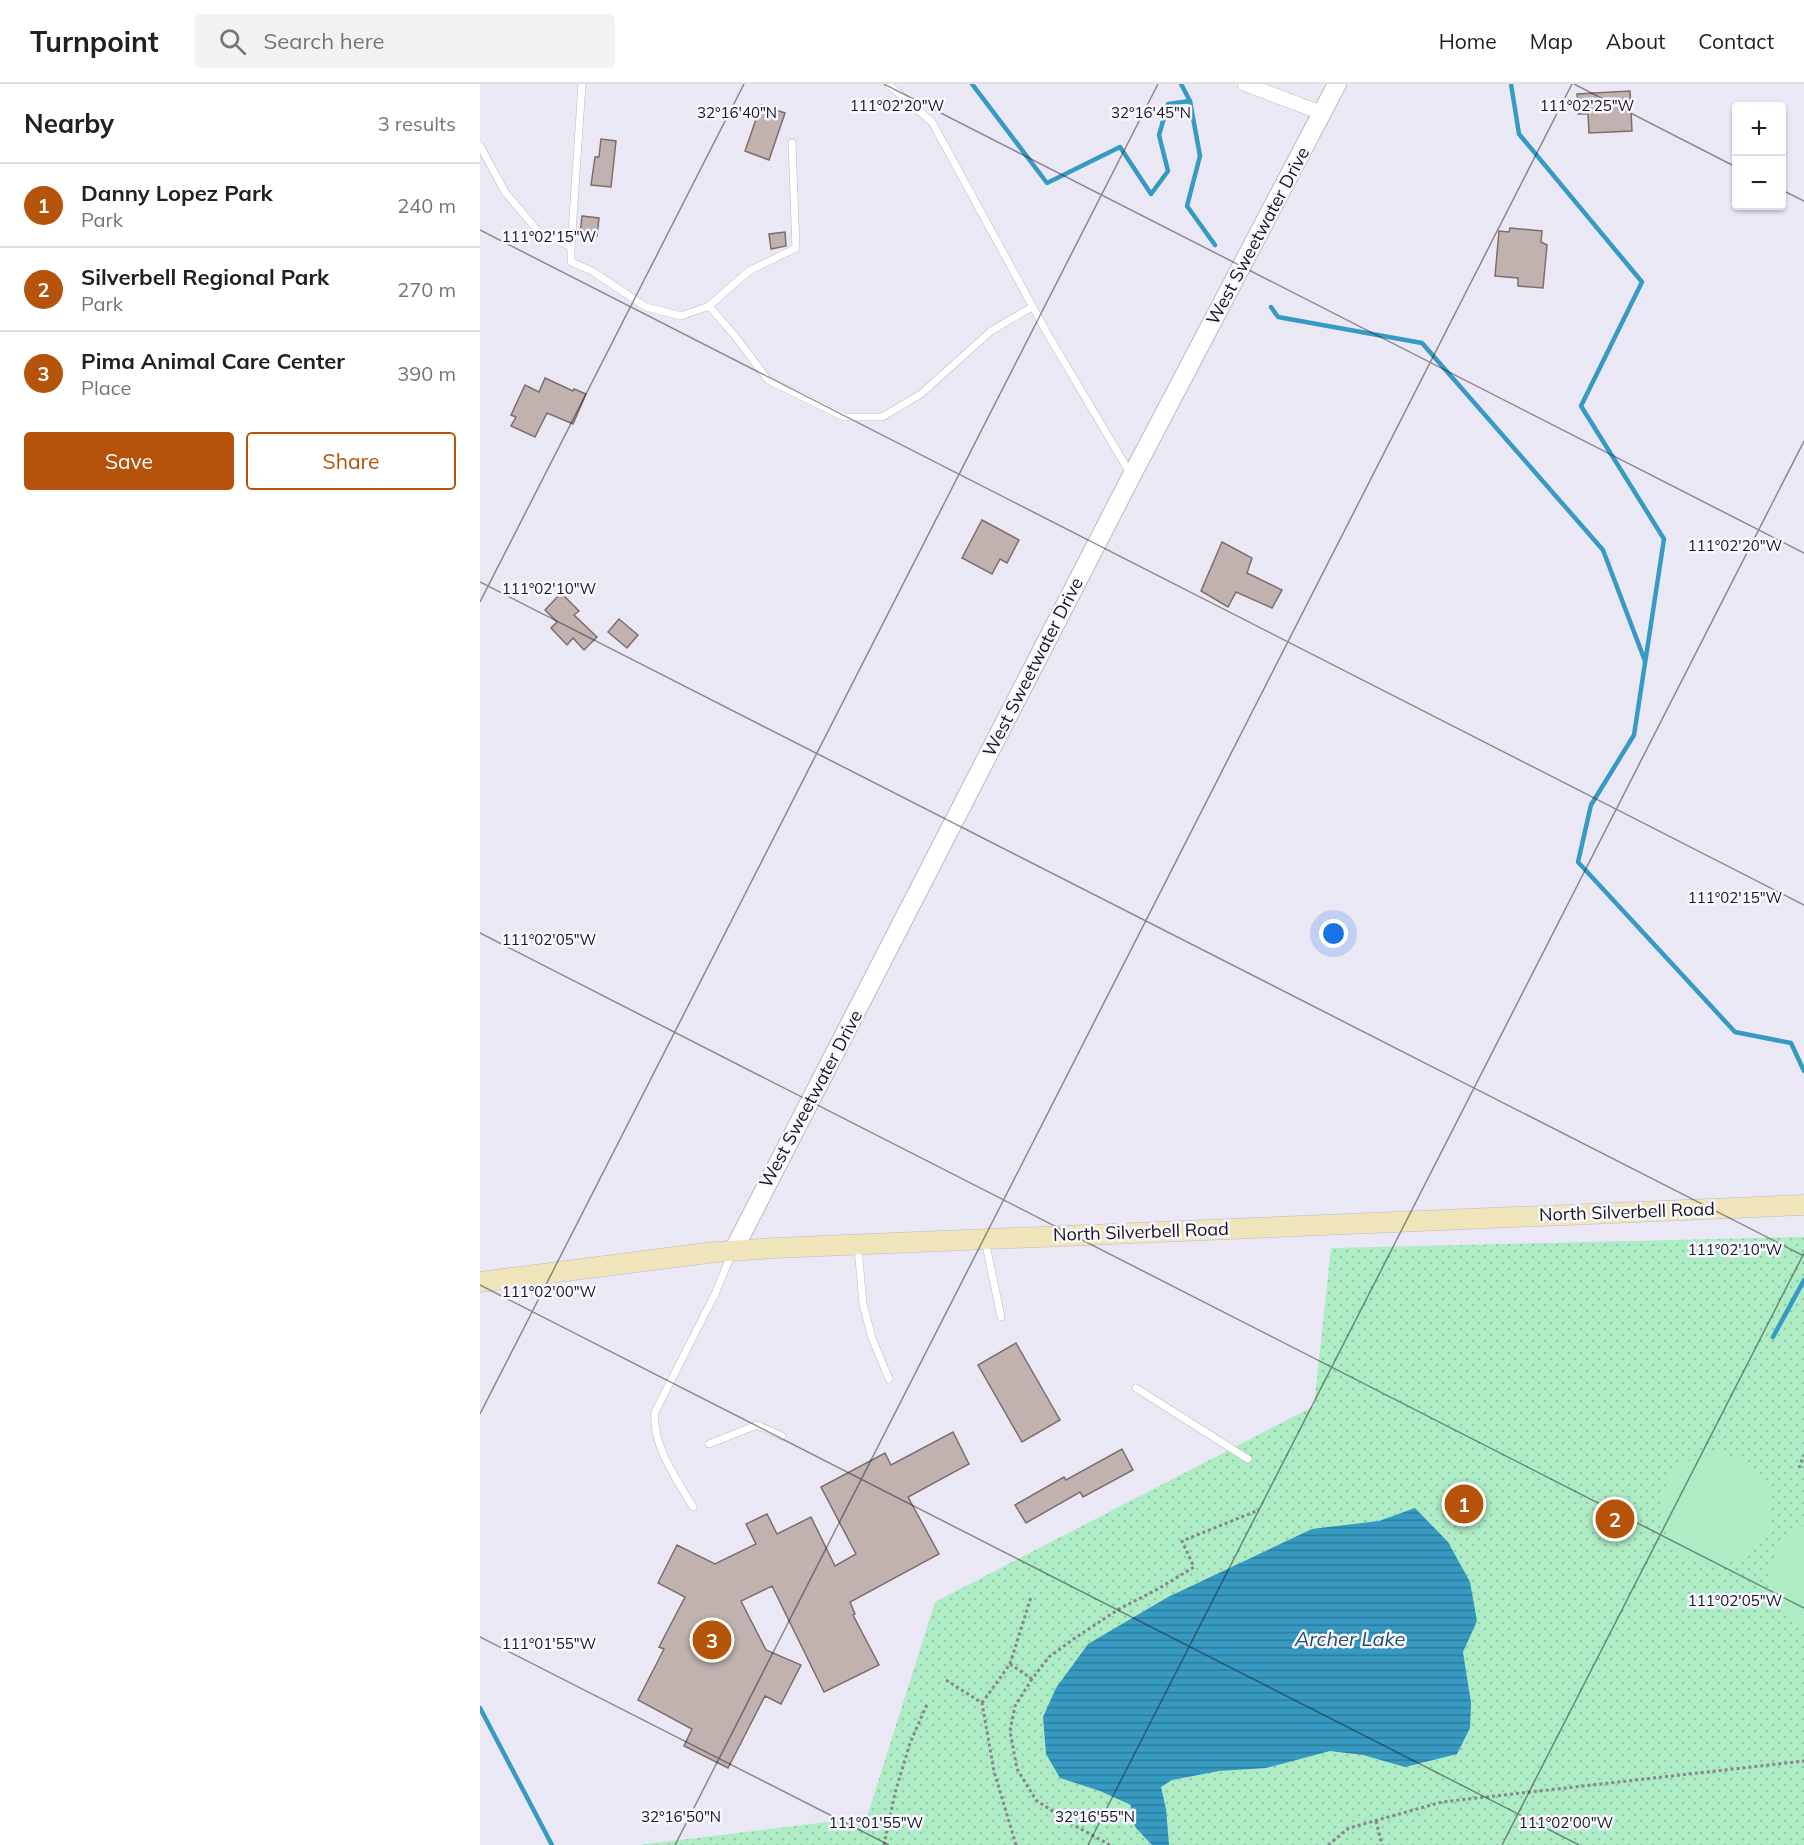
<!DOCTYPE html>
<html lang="en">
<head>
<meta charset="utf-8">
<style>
	:root { --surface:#fff; --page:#f2f2f2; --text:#202124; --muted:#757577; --line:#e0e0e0; --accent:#b45309 }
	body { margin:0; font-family:Mulish,sans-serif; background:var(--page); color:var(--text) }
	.controls { position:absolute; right:18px; top:18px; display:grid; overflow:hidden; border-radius:6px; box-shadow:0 2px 4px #0004 }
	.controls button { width:54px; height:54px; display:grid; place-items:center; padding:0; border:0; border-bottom:2px solid var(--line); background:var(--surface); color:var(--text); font:30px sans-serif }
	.you { position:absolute; left:854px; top:850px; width:21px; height:21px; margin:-15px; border:4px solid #fff; border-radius:50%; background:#1a73e8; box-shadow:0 0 0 9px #1a73e833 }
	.badge { display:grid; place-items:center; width:39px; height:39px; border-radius:50%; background:var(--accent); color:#fff; font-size:20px; font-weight:700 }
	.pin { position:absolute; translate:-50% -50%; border:3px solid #fff; box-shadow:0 2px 6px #0006 }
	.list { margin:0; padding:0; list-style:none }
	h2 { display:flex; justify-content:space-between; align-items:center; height:78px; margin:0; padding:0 24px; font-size:26px }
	h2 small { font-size:20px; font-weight:400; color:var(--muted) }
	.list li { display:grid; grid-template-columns:39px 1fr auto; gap:18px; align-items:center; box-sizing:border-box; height:84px; padding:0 24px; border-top:2px solid var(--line) }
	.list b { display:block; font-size:22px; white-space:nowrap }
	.list p { margin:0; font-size:20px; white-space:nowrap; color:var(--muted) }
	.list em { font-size:20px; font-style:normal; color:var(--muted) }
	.actions { display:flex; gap:12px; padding:18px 24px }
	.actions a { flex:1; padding:14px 0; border:2px solid var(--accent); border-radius:6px; text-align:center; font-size:21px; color:var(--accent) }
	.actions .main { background:var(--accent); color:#fff }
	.icon { flex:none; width:33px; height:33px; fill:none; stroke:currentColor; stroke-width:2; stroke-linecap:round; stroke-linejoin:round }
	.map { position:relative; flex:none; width:1324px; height:1761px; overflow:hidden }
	header { display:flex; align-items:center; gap:36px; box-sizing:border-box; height:84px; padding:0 30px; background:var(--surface); border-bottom:2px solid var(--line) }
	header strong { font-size:28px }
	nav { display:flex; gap:33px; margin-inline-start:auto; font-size:21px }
	.search { width:420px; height:54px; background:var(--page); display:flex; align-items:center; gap:15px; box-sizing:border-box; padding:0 21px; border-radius:6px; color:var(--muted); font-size:22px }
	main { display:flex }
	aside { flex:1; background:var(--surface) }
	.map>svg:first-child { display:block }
	.green { fill:url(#green-dots) }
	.pitch { fill:#adecc4 }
	.water { fill:url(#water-rules) }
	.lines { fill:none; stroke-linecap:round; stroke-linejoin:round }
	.stream { stroke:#369ac2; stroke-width:4.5 }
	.building { fill:#c1b2b0; stroke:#7c6e6c; stroke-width:1.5 }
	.service-casing { stroke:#bcb9c5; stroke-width:8 }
	.minor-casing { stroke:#bcb9c5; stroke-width:15 }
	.tertiary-casing { stroke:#bcb9c5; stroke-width:20 }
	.secondary-casing { stroke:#bcb9c5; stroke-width:21 }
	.path { stroke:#87858d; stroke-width:3; stroke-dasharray:3 3; stroke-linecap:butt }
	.service { stroke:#fff; stroke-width:7 }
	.minor { stroke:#fff; stroke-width:14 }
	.tertiary { stroke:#fff; stroke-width:18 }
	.secondary { stroke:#f0e5ba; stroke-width:20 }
	.ticks { fill:none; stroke:#161519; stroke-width:1.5; stroke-opacity:0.45 }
	.labels { text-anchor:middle; stroke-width:5; stroke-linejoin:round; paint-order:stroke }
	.street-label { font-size:18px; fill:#161519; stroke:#f8f6fe }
	.water-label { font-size:20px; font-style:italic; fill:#254e61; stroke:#f8f6fe }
	.ticks-label { font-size:15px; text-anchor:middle; fill:#161519; stroke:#f8f6fe; stroke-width:5; stroke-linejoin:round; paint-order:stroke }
</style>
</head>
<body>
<header>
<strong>Turnpoint</strong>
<div class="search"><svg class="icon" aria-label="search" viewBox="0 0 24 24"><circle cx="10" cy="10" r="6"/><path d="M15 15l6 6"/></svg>Search here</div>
<nav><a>Home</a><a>Map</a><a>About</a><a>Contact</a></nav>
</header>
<main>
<aside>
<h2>Nearby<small>3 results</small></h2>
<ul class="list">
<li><span class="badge">1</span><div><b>Danny Lopez Park</b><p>Park</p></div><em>240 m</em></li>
<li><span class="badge">2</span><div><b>Silverbell Regional Park</b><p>Park</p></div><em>270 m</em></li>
<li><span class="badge">3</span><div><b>Pima Animal Care Center</b><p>Place</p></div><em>390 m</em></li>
</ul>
<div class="actions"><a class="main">Save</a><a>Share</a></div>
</aside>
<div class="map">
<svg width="1324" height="1761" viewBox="0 0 1324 1761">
	<defs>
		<pattern id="green-dots" width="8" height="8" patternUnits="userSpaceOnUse" patternTransform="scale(1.5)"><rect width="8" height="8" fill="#adecc4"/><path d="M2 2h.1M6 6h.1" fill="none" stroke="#94caa8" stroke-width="1.8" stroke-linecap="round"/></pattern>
		<pattern id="water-rules" width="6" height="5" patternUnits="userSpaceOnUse" patternTransform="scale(1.5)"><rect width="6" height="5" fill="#369ac2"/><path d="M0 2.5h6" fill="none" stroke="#2d7c9d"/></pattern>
	</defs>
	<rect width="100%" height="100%" fill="#ebe8f5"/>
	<path class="green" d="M1324,1153v608h-1165l228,-28 68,-215 379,-196 17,-158z"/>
	<path class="pitch" d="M1181 1425a55 55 0 1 1 110 0a55 55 0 1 1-110 0Z
		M1324,1442v101c-41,-22 -46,-82 0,-101z"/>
	<path class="water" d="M935,1424l33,34 22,40 7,39 -14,31 8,51 -1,25 -13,26 -52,13 -42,-12 -33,-4 -64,17 -47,3 -47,9 -11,7 5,22 3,36h-17l-15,-16 -7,-10 1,-14 -31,-14 -40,-13 -14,-24 -3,-37 13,-29 32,-44 80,-47 144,-68 67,-8z"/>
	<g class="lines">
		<path class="stream" d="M492,0l75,99 73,-36 31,47 17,-23 -9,-36 9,-31 22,-3 10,55 -13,50 28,39
			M701,0l9,17
			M1031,0l8,50 123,148 -61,124 83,133 -30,196 -43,70 -13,57 157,170 56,11 13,28
			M791,223l7,10 144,26 181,207 42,111
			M1293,1253l31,-57
			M0,1624l72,137"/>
	</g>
	<path class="building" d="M1150,7l2,40 -43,2 -1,-19h-10l-1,-20z
		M281,21l24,8 -16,47 -24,-9z
		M121,55l15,2 -5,46 -20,-2 4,-28h4z
		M102,132l17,2 -2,18 -17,-1z
		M1030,144l32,3 -1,11 6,3 -4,43 -25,-2v-8l-23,-2 4,-45 10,1z
		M305,148l1,14 -15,3 -2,-15z
		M65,294l28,13 1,-2 12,5 -13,30 -26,-11 -12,24 -24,-11 5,-9 -5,-2 14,-30 14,7z
		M502,436l37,20 -12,23 -7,-4 -8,15 -30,-16z
		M742,458l30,16 -5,15 35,17 -10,18 -36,-16 -8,15 -27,-16z
		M81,509l18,18 -5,4 23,22 -13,13 -11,-12 -6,7 -16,-17 6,-6 -12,-12z
		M139,535l19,16 -11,13 -19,-16z
		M536,1259l44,77 -38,22 -44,-77z
		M473,1348l16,32 -61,33 31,57 -89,48 5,12 -2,1 26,50 -55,27 -52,-106 -31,15 25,49 35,15 -20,39 -16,-8 -37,72 -44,-22 8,-17 -54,-29 26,-51 -5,-2 26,-50 -27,-14 19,-38 38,19 41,-20 -10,-20 21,-10 10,20 34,-17 24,49 21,-12 -35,-67 64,-34 6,12z
		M642,1365l11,21 -50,27 -3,-5 -54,31 -11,-18 49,-28 2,3z"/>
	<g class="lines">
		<g class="service-casing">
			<path id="service" d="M408,0l44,38 115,211 83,140
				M0,62l25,46 33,39 33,16v15l21,9 54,36 35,9 28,-10 26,30 33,44 76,37h38l39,-23 70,-63 41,-24
				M91,163l11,-163
				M229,222l40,-35 47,-23 -4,-105
				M505,1156l16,77
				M378,1164l5,56 9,34 17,41
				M656,1304l112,71
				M229,1360l48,-19 25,11
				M213,1423c-17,-29 -41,-61 -38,-95l60,-118 17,-41"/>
		</g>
		<g class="minor-casing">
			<path id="minor" d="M765,0l77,29"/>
		</g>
		<g class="tertiary-casing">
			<path id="tertiary" d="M253,1167l399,-776 205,-391"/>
		</g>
		<g class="secondary-casing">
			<path id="secondary" d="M0,1198l235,-30 59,-4 1030,-43"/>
		</g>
		<path class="path" d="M1319,1384l5,-13
			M530,1580l22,15 17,-22 26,-19 44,-29 39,-20 36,-22 -12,-26 77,-31
			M552,1595l-17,27 -5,25 7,38 19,31 34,23 40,22
			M466,1596l36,23 12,68 22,74
			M502,1619l28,-39 21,-67
			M896,1737l6,24
			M404,1761l11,-52 15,-50 18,-41
			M848,1761l21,-17 93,-26 362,-41"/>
		<use href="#service" class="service"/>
		<use href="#minor" class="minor"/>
		<use href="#tertiary" class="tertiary"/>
		<use href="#secondary" class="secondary"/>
	</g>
	<path class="ticks" d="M404,0l920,469M1094,0l162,83M1302,106l22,11M0,146l1324,675M0,498l1324,674M0,518l264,-518M0,849l1324,675M0,1201l1099,560M0,1330l678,-1330M0,1553l409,208M195,1761l897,-1761M608,1761l716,-1404M1022,1761l302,-592"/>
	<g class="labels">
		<g class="street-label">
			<text transform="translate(778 152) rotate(-62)" y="6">West Sweetwater Drive</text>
			<text transform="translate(553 583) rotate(-63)" y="6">West Sweetwater Drive</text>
			<text transform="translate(331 1015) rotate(-62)" y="6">West Sweetwater Drive</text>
			<text transform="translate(1147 1128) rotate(-2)" y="6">North Silverbell Road</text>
			<text transform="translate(661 1148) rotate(-2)" y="6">North Silverbell Road</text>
		</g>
		<g class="water-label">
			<text x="870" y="1562">Archer Lake</text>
		</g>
	</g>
	<g class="ticks-label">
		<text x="417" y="27">111°02'20"W</text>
		<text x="1107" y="27">111°02'25"W</text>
		<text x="257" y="34">32°16'40"N</text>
		<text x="671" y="34">32°16'45"N</text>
		<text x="69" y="158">111°02'15"W</text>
		<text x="1255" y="467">111°02'20"W</text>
		<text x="69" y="510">111°02'10"W</text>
		<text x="1255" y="819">111°02'15"W</text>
		<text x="69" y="861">111°02'05"W</text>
		<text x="1255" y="1171">111°02'10"W</text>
		<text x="69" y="1213">111°02'00"W</text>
		<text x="1255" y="1522">111°02'05"W</text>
		<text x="69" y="1565">111°01'55"W</text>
		<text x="201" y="1738">32°16'50"N</text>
		<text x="615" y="1738">32°16'55"N</text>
		<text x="396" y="1744">111°01'55"W</text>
		<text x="1086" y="1744">111°02'00"W</text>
	</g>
</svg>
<div class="controls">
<button>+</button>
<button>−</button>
</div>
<div class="you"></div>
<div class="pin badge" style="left:984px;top:1420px">1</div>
<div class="pin badge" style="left:1135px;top:1435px">2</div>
<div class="pin badge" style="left:232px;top:1556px">3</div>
</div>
</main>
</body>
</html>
